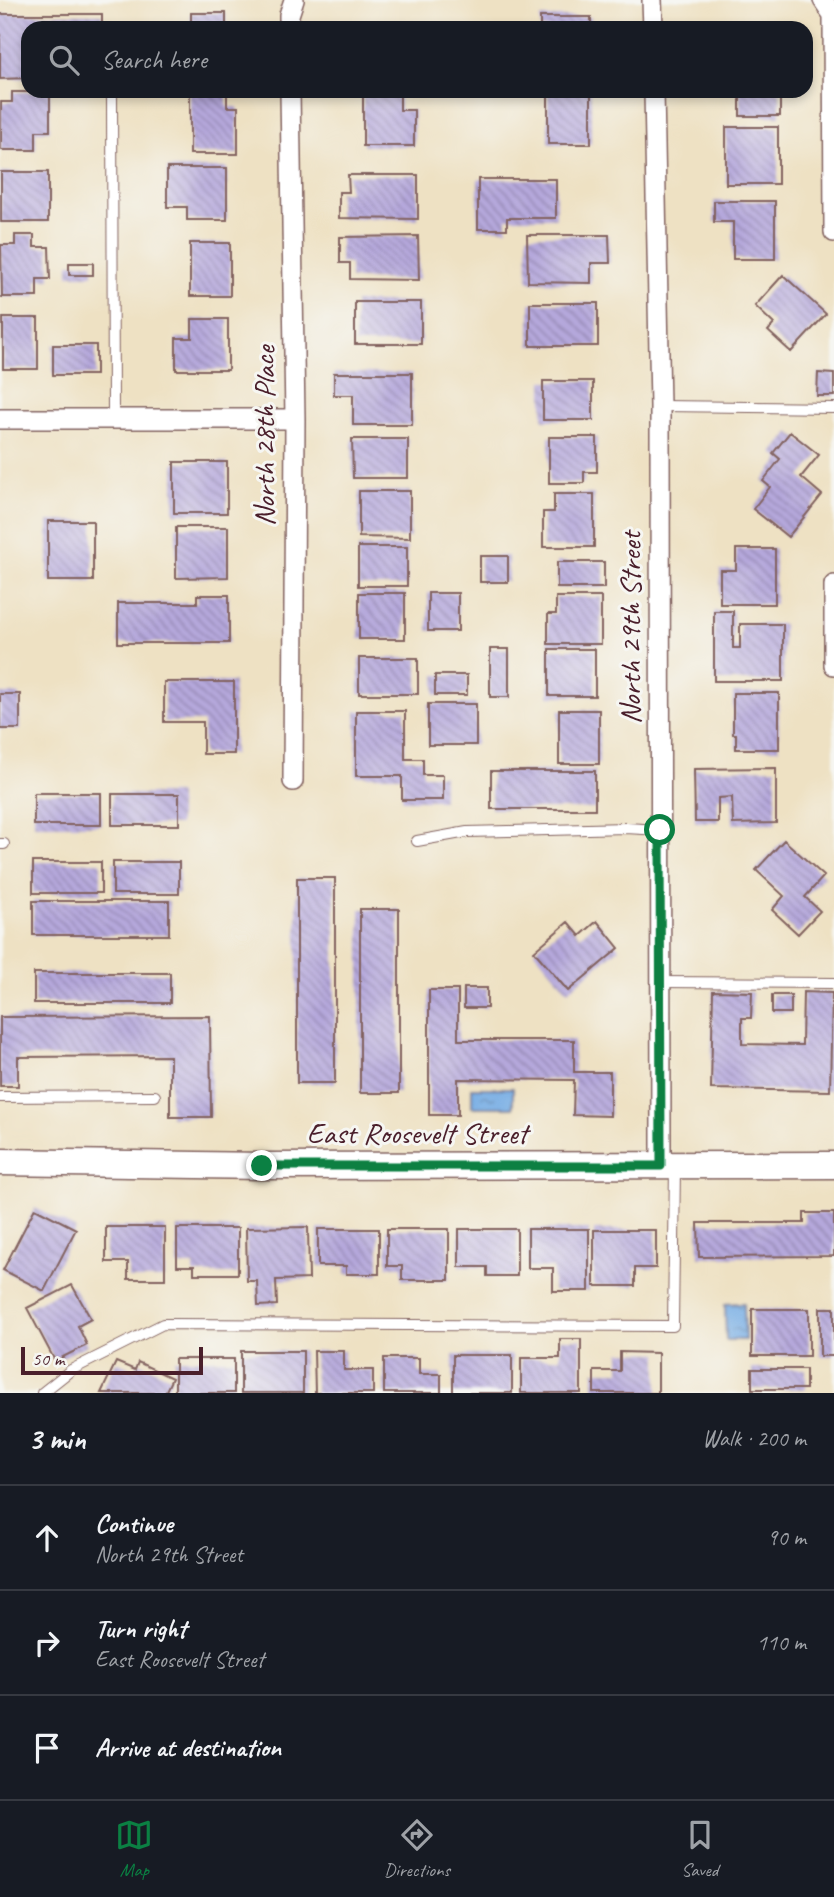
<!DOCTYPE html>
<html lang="en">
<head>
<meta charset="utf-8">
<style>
	:root { --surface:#171b24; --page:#242831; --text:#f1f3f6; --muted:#9ea1a6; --line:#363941; --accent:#0b8043 }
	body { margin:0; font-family:Caveat,sans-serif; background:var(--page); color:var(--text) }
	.scale { position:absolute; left:21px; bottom:18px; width:182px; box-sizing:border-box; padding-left:7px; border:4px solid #4a1f2b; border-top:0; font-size:19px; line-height:24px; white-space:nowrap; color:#4a1f2b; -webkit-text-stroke:5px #f6f6f2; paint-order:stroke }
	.stop { position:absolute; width:21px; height:21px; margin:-16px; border:5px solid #0b8043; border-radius:50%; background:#fff }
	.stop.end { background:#0b8043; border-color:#fff; box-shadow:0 2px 7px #0008 }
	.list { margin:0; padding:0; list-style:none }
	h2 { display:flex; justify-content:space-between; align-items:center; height:91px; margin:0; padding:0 28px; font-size:30px }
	h2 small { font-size:23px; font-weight:400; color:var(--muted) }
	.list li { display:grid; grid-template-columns:46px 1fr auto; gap:21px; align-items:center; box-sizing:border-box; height:105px; padding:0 28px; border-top:2px solid var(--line) }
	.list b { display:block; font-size:26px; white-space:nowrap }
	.list p { margin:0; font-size:23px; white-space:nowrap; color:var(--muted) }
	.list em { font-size:23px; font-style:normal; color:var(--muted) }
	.icon { flex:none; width:38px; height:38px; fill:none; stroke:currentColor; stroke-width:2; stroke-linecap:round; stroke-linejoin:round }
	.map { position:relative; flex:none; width:834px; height:1393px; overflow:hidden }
	.search { position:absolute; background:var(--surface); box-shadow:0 4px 10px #0003; left:21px; right:21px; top:21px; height:77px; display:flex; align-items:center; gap:18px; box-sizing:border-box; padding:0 24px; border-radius:21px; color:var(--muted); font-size:26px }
	.sheet { height:406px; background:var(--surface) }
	nav { display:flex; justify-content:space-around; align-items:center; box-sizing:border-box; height:98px; border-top:2px solid var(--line); background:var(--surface); font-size:19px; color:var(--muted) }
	nav a { display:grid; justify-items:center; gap:4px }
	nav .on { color:var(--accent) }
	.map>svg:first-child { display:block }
	.water { fill:url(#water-ripples); stroke:#5f6688; stroke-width:2 }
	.building { fill:url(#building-back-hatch) }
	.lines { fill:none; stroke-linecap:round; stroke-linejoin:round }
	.lane-casing { stroke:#836360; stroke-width:12 }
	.street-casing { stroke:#836360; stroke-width:22 }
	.secondary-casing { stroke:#836360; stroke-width:29 }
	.lane { stroke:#fff; stroke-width:10 }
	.street { stroke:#fff; stroke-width:19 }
	.secondary { stroke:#fff; stroke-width:26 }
	.route { stroke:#0b8043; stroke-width:9 }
	.labels { text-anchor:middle; stroke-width:6; stroke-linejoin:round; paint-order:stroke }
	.street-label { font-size:30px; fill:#4a1f2b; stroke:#f6f6f2 }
</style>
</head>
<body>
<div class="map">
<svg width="834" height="1393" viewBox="0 0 834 1393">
	<defs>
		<pattern id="water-ripples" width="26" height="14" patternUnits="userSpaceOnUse" patternTransform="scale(1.75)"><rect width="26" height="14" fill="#74ace4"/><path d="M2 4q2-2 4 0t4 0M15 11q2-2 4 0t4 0" fill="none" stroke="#618bb9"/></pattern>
		<pattern id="building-back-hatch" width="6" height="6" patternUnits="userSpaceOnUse" patternTransform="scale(1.75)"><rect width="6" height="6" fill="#b5a8dc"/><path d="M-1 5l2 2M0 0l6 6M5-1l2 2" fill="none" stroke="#9588b3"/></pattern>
	</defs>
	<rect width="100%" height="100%" fill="#f6f6f2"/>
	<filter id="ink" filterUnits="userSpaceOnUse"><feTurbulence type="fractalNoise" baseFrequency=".0143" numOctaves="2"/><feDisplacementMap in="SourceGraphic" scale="14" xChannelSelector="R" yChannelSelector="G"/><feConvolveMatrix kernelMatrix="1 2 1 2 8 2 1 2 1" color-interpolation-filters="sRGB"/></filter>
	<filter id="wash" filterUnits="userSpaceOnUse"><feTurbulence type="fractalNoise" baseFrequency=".00686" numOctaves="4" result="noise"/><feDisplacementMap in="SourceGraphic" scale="28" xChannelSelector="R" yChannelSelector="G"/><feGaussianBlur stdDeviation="1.57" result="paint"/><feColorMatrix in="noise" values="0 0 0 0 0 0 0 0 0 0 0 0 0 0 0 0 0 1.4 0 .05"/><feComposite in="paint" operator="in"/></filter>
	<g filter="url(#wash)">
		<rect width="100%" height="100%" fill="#eee1c3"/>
		<path class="water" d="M472,1088h41v19h-41z
			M744,1303l1,37h-19l-1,-36z"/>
		<g id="blocks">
			<path class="building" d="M191,13h35v15h-35z
				M0,14h102v14h-74v50l-28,1z
				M540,17h51v11h-51z
				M363,91h37v19h14v36h-51z
				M548,91h43v53h-43z
				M740,91h40v25h-40z
				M12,92h38v39h-14v19h-35v-48h11z
				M190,92h37v15h11v47h-48z
				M726,127h52v57h-52z
				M167,168h60v52h-40v-13h-20z
				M1,172h47v50h-47z
				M348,175h70v44l-79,-1v-26h10z
				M478,179h78v39h-49v11h-29z
				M714,201h61v58h-42v-37h-19z
				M15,235h19v12h15l1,32h-13v18h-35l-1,-52h14z
				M527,235h82l1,28h-19v20l-63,-1z
				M418,236l1,44 -69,-1v-16h-10v-26z
				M190,243h40v53h-40z
				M69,263h24v12h-24z
				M783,275l43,39 -35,38 -23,-21 6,-7 -19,-18z
				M355,302h66v42h-66z
				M530,303h68v43h-68z
				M3,318h35v51h-35z
				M192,319h36v51h-52v-32h16z
				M53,345h43v30h-43z
				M334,373h78v52h-59v-30h-19z
				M818,373l16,1v22h-17z
				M543,381h50v39h-50z
				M790,432l29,23 -18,22 21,18 -34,42 -35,-28 17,-22 -7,-6 17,-22 -7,-6z
				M549,437h48v35h-13v11h-35z
				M352,439h56v39h-55z
				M174,462h53v51h-53z
				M359,491h51v47l-51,-1z
				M554,494h40v53h-51v-35h11z
				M48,521h45v60h-45z
				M176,527h52v50l-52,1z
				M358,547h49v39h-49z
				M736,549h39v55h-55v-34h16z
				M480,556h28v26h-28z
				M557,562h47v26h-47z
				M359,593h46v46h-46z
				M428,593h30v38h-30z
				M197,595h32v48h-111v-40h79z
				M556,597h45v47h-53v-30h8z
				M714,611h19v37h7v-24h43v57h-69z
				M490,649h19v48h-19z
				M549,649h46v47h-46z
				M359,658h59v36h-59z
				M435,675h32v20h-32z
				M164,682h70v72h-31v-32h-39z
				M733,693h46v56h-43v-15h-3z
				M0,694h20v35h-20z
				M428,704h48v41h-48z
				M559,710h40v54h-40z
				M356,711h49v48h18v16h20v25h-41v-24h-46z
				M776,768v55l-43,1 -1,-27 -14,1v24h-23l-1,-53z
				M491,771h104v38h-104z
				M34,793h67v32h-67z
				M112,794h67v31h-67z
				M784,840l40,36 -19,21 15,14 -22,23 -26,-24 12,-14 -28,-26z
				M33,862h68v31h-68z
				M113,862h66v32h-66z
				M297,878h38v205h-38z
				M33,901h136v34h-136z
				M360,909h39v184h-39z
				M597,921l22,27 -51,43 -34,-40 34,-29 12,14z
				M34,973h136v30h-136z
				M464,988h23v20h-23z
				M429,990h29v50h116v32h36v44l-37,-1 1,-35 -116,-1v36h-29z
				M713,991l39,1 -1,26h-9v26l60,1 1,-53 29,1 -2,98 -119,-2z
				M772,995h19v18h-19z
				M210,1016l1,101h-41v-61l-152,1v29h-18v-69z
				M35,1208l41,21 -32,62 -41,-21z
				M804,1213h30v43l-135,1 -1,-34h106z
				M106,1227h59v52h-37v-17h-22z
				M308,1227l1,52 -33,1 1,25 -19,1 -1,-25h-10l-1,-53z
				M177,1228h61v46h-44v-8h-17z
				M318,1229h61v45h-33v-8h-28z
				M387,1229h62v51h-47v-14h-15z
				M459,1229h58v47h-30v-9h-28z
				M528,1229h61v62h-36v-23h-25z
				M594,1230h62v38h-21v18h-41z
				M72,1285l19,34 -13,7 9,19 -32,16 -28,-53z
				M820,1308h14v48h-14z
				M752,1309h57v47h-57z
				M560,1339h21v54h-60v-35h39z
				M241,1351h62v42h-62z
				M314,1351h30v19h29v23h-58z
				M620,1352l38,1v40h-64v-22h26z
				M453,1355h59v38h-59z
				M384,1358h35v16h22v19h-57z
				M175,1359h59v34h-59z
				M116,1362l19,8 3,-8 34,16 -7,15h-64z
				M752,1369h54v20h-54z"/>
		</g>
	</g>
	<g filter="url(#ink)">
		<use href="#blocks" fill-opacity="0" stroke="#836360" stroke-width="2"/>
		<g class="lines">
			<g class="lane-casing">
				<path id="lane" d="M112,91l1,328
					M660,406l174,2
					M417,841l50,-9 159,-4 34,2
					M0,844h4
					M660,982l174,1
					M0,1097l155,-1
					M42,1393l29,-23 92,-46 510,2 2,-160"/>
			</g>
			<g class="street-casing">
				<path id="street" d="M652,0l1,28
					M823,0l10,15 1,217
					M289,28v-13l5,-15
					M290,91l5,328 -2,362
					M654,91l6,315 1,759
					M0,419h295
					M834,585v80"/>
			</g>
			<g class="secondary-casing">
				<path id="secondary" d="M0,1162l262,4 572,-1"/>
			</g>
			<use href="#lane" class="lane"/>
			<use href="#street" class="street"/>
			<use href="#secondary" class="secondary"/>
		</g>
	</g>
	<g class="lines" filter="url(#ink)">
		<path class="route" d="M262,1166h399l-1,-336"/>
	</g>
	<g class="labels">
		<g class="street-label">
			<text transform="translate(264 436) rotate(-90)" y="10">North 28th Place</text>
			<text transform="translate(630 628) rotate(-90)" y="10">North 29th Street</text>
			<text x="417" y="1143">East Roosevelt Street</text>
		</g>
	</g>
</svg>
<div class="scale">50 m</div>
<div class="stop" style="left:660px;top:830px"></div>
<div class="stop end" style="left:262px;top:1166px"></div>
<div class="search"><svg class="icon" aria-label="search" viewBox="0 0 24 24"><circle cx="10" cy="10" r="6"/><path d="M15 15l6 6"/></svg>Search here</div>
</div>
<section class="sheet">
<h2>3 min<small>Walk · 200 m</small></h2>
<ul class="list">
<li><svg class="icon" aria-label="ahead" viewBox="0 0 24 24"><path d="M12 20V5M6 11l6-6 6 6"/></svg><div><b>Continue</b><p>North 29th Street</p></div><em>90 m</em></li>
<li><svg class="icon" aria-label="right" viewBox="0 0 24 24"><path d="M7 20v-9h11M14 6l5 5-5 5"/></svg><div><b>Turn right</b><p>East Roosevelt Street</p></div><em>110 m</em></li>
<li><svg class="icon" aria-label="arrive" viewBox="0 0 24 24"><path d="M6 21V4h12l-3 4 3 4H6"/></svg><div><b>Arrive at destination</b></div></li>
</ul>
</section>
<nav>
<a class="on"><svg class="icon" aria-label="map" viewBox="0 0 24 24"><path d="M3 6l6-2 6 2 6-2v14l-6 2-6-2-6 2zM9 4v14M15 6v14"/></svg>Map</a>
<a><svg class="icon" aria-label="directions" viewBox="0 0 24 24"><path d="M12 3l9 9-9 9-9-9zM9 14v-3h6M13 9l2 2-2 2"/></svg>Directions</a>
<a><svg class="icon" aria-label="saved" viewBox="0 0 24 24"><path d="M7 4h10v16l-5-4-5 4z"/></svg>Saved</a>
</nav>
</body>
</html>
